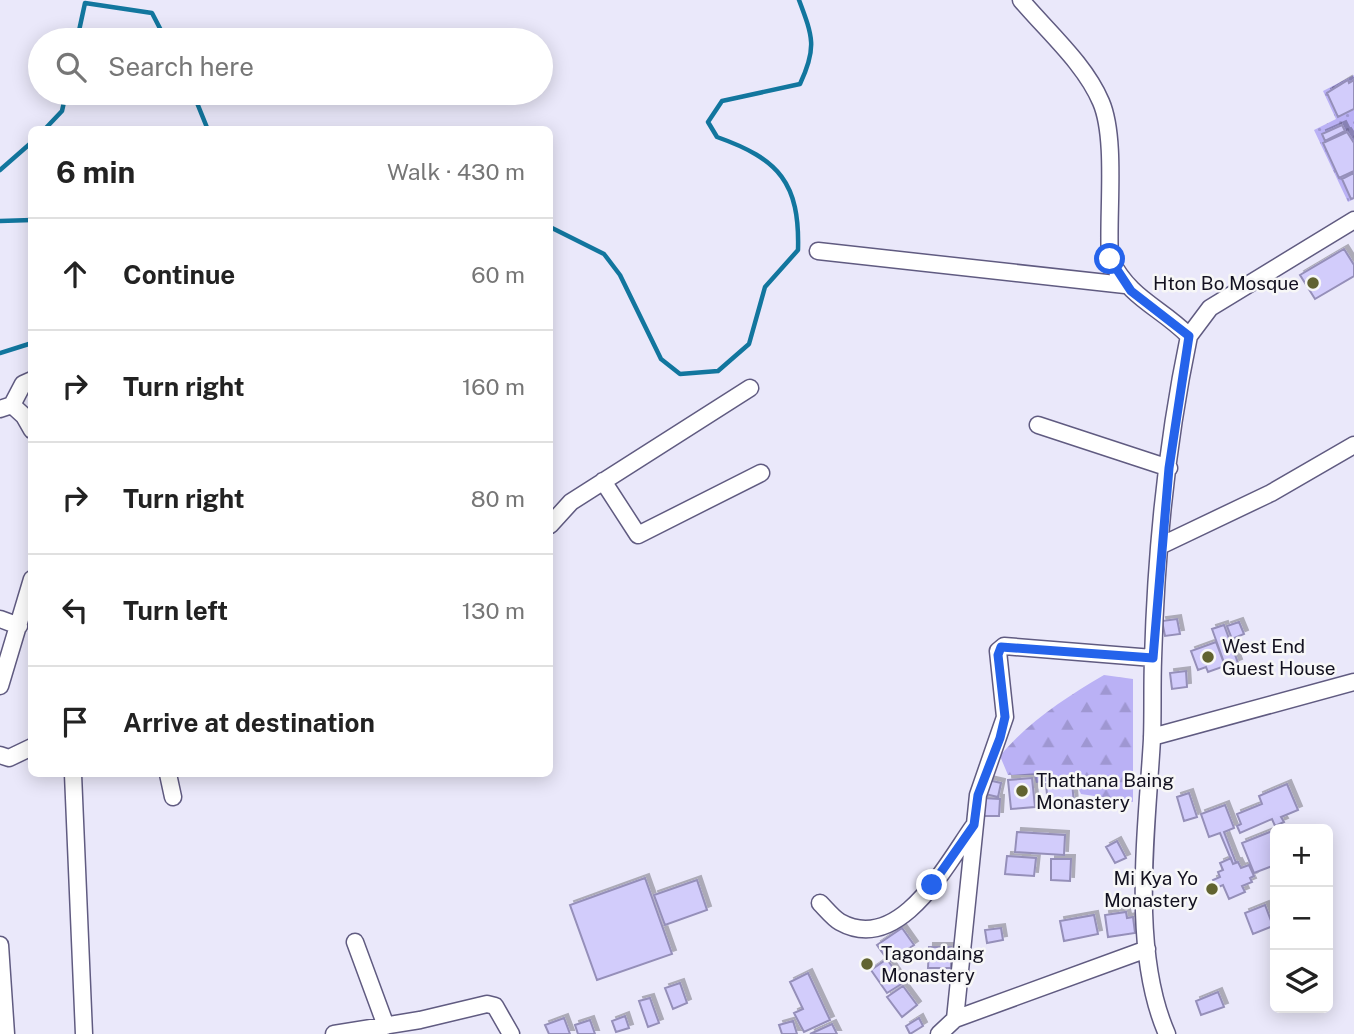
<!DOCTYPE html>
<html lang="en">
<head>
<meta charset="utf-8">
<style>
	:root { --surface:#fff; --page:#f6f6f6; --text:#222; --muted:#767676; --line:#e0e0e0 }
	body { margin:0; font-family:"Public Sans",sans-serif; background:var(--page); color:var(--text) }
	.controls { position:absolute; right:21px; bottom:21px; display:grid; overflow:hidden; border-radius:10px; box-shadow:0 4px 18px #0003 }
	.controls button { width:63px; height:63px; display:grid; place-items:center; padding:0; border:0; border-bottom:2px solid var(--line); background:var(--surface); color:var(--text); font:35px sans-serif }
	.stop { position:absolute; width:21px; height:21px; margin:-16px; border:5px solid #2563eb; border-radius:50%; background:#fff }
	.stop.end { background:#2563eb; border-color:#fff; box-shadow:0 2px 7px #0008 }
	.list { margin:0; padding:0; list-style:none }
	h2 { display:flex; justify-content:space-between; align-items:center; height:91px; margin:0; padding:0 28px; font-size:30px }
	h2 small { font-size:23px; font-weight:400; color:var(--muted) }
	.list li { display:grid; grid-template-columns:46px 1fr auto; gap:21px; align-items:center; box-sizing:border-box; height:112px; padding:0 28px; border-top:2px solid var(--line) }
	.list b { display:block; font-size:26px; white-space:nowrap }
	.list em { font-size:23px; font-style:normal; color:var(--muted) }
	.icon { flex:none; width:38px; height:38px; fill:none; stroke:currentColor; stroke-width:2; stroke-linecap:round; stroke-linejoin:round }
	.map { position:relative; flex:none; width:1354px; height:1034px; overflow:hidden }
	.search { position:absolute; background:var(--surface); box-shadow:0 4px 18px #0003; left:28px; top:28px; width:525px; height:77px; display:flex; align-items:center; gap:18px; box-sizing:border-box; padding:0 24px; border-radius:38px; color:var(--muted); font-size:26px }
	.panel { position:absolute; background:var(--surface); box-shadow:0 4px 18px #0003; left:28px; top:126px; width:525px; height:651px; border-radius:10px }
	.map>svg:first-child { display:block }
	.forest { fill:url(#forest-firs) }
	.park { fill:url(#park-dots) }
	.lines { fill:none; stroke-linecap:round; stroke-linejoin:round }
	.stream { stroke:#12769e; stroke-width:4.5 }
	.building { fill:#d2ccfb; stroke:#958fb9; stroke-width:2; filter:url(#shadow) }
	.minor-casing { stroke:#605b81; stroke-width:19 }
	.minor { stroke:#fff; stroke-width:16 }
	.route { stroke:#2563eb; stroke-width:9 }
	.poi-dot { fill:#616330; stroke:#f7f7f7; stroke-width:2.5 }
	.labels { text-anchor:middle; stroke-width:5; stroke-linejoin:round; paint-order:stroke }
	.poi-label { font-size:19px; fill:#131120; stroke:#f7f7f7; text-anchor:start }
</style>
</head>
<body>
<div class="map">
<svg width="1354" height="1034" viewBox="0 0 1354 1034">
	<defs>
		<pattern id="forest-firs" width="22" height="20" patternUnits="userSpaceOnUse" patternTransform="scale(1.75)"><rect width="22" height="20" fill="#bab1f5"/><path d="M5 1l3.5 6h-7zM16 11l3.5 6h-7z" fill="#9f97d2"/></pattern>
		<pattern id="park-dots" width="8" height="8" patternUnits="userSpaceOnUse" patternTransform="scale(1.75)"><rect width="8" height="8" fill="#bab1f5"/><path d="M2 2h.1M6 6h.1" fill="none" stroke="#9f97d2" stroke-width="1.8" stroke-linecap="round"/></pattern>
		<filter id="shadow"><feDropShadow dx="4" dy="-4" stdDeviation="0" flood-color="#0004"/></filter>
	</defs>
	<rect width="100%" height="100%" fill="#eae8fa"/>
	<path class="forest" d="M1104,675l29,4v123l-52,-8 -8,-17 -37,6 -2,-8h-26l-8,-19c29,-35 65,-58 104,-81z"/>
	<path class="park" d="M1354,75v124l-6,3 -34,-72 22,-11 -13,-28z"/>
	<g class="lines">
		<path class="stream" d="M77,40l8,-37 67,10 14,27
			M193,93l15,37
			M44,130l18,-19 4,-18
			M0,170l32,-28
			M0,221l32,-1
			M550,227l54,27 16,21 41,84 19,15 38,-3 31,-27 16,-57 33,-37c2,-67 -19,-91 -81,-113l-9,-15 14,-21 78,-17c17,-36 13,-47 -1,-84
			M0,353l32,-10"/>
	</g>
	<path class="building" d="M1348,80l1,3 5,-3v29l-16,8 -11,-24z
		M1342,125l3,6 -20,10 -3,-7z
		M1347,132l7,11v28l-15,7 -16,-35z
		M1354,173v25l-3,1 -9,-20z
		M1344,249l10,16v11l-39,23 -15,-24z
		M1177,619l3,15 -15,2 -3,-15z
		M1239,622l5,12 -12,5 -5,-13z
		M1224,625l14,38 -12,5 -14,-39z
		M1216,642l9,24 -17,6 -2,-5 -8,3 -7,-19z
		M1186,671l1,16 -15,2 -2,-16z
		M1032,778l3,29 -24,2 -3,-29z
		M988,780l13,3 -3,14 -13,-3z
		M1072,782l2,22 -26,2 -2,-22z
		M1287,784l11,26 -17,7 3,5 -9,4 -3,-7 -32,14 -3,-7 4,-2 -4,-10 25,-10 -3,-8z
		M1189,793l8,24 -13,4 -7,-24z
		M983,798l17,1 -1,17h-17z
		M1225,805l9,23 -10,4 12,31 -3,1 -13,-31 -11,4 -8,-23z
		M1275,830v35l-21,8 -12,-30z
		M1017,832l48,3 -1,20 -49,-3z
		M1117,841l9,17 -11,5 -9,-16z
		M1007,856l29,2 -2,18 -29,-2z
		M1231,858l2,6 5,-2 3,6 8,-3 5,11 -4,2 2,4 -10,4 3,6 -16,7 -6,-14 -7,3 -3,-8 7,-3 -2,-5 5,-2 -3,-7z
		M1051,859h20l-1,22 -19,-1z
		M645,878l27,76 -75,26 -27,-75z
		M697,880l10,30 -42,15 -11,-30z
		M1265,905l8,21 -20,8 -8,-21z
		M1126,912l1,6 6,-1 2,16 -27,4 -3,-22z
		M1094,915l4,19 -34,7 -4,-20z
		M902,928l12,17 -25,17 -12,-17z
		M1001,928l2,12 -16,3 -2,-13z
		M929,947h22v21h-23z
		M887,959l16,24 -16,10 -16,-23z
		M808,973l22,47 -26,12 -10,-19 9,-4 -13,-27z
		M680,983l7,20 -14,6 -8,-21z
		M903,986l14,19 -15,12 -15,-20z
		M1218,992l6,15 -23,8 -5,-14z
		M650,998l9,25 -11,4 -9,-26z
		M625,1016l4,12 -13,4 -4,-11z
		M564,1018l6,16h-21l-4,-9z
		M919,1018l4,8 -13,8 -4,-8z
		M590,1020l5,14h-17l-3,-9z
		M793,1021l4,13h-15l-3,-9z
		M832,1024l5,10h-27z"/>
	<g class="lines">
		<g class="minor-casing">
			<path id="minor" d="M1021,0c27,32 64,64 80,102 16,37 6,114 9,157 21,41 49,47 79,77 -22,105 -33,216 -36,323 -1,27 0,53 -1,80 -5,89 -22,211 15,295
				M818,251l307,34
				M1189,336l21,-28 144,-88
				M12,405l12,11 8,14
				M0,409l12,-4 11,-21 9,-4
				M1038,425l131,43
				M603,481l35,54 123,-62
				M550,525l21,-23 179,-114
				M1162,545l109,-52 83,-48
				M0,619l19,7
				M0,686l32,-107
				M1152,737l202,-55
				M0,755l9,3 23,-11
				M73,774l11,260
				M168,774l5,23
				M820,903c6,6 13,15 20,19 59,33 106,-57 133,-95
				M355,942l31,84
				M0,945l6,89
				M955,1019l23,-224 27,-78 -7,-66 6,-5 149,12
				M334,1034l86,-14 67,-16 8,2 16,28
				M939,1034l16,-15 192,-70"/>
		</g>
		<use href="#minor" class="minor"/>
	</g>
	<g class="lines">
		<path class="route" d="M932,885l42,-60 4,-30 22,-57 5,-21 -7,-62 3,-8 152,11 16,-190 20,-132 -58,-45 -21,-32"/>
	</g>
	<g class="poi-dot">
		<circle cx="1313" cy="283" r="7"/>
		<circle cx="1208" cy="657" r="7"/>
		<circle cx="1022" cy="791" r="7"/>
		<circle cx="1212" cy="889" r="7"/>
		<circle cx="867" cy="964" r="7"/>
	</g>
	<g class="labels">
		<g class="poi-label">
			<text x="1299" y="290" text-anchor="end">Hton Bo Mosque</text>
			<text x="1222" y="653">West End<tspan x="1222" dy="22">Guest House</tspan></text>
			<text x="1036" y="787">Thathana Baing<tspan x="1036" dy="22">Monastery</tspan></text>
			<text x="1198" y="885" text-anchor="end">Mi Kya Yo<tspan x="1198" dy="22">Monastery</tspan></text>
			<text x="881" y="960">Tagondaing<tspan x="881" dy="22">Monastery</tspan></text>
		</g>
	</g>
</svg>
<div class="controls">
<button>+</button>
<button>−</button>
<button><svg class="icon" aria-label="layers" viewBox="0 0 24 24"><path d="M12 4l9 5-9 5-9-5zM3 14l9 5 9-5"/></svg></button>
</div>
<div class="stop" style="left:1110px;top:259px"></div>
<div class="stop end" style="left:932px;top:885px"></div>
<div class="search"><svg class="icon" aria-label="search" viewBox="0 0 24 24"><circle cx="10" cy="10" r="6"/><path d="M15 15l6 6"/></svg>Search here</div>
<section class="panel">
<h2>6 min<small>Walk · 430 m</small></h2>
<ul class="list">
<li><svg class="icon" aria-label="ahead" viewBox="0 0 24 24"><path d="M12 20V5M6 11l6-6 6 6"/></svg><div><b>Continue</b></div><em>60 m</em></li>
<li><svg class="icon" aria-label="right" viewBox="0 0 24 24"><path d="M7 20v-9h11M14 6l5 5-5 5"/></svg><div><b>Turn right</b></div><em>160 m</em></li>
<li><svg class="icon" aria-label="right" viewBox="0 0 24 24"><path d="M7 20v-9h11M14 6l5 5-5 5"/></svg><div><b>Turn right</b></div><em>80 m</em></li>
<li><svg class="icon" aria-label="left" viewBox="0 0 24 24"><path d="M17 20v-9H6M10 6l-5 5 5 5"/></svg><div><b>Turn left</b></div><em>130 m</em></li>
<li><svg class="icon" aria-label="arrive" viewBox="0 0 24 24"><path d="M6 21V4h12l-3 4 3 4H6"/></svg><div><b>Arrive at destination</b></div></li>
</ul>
</section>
</div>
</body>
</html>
